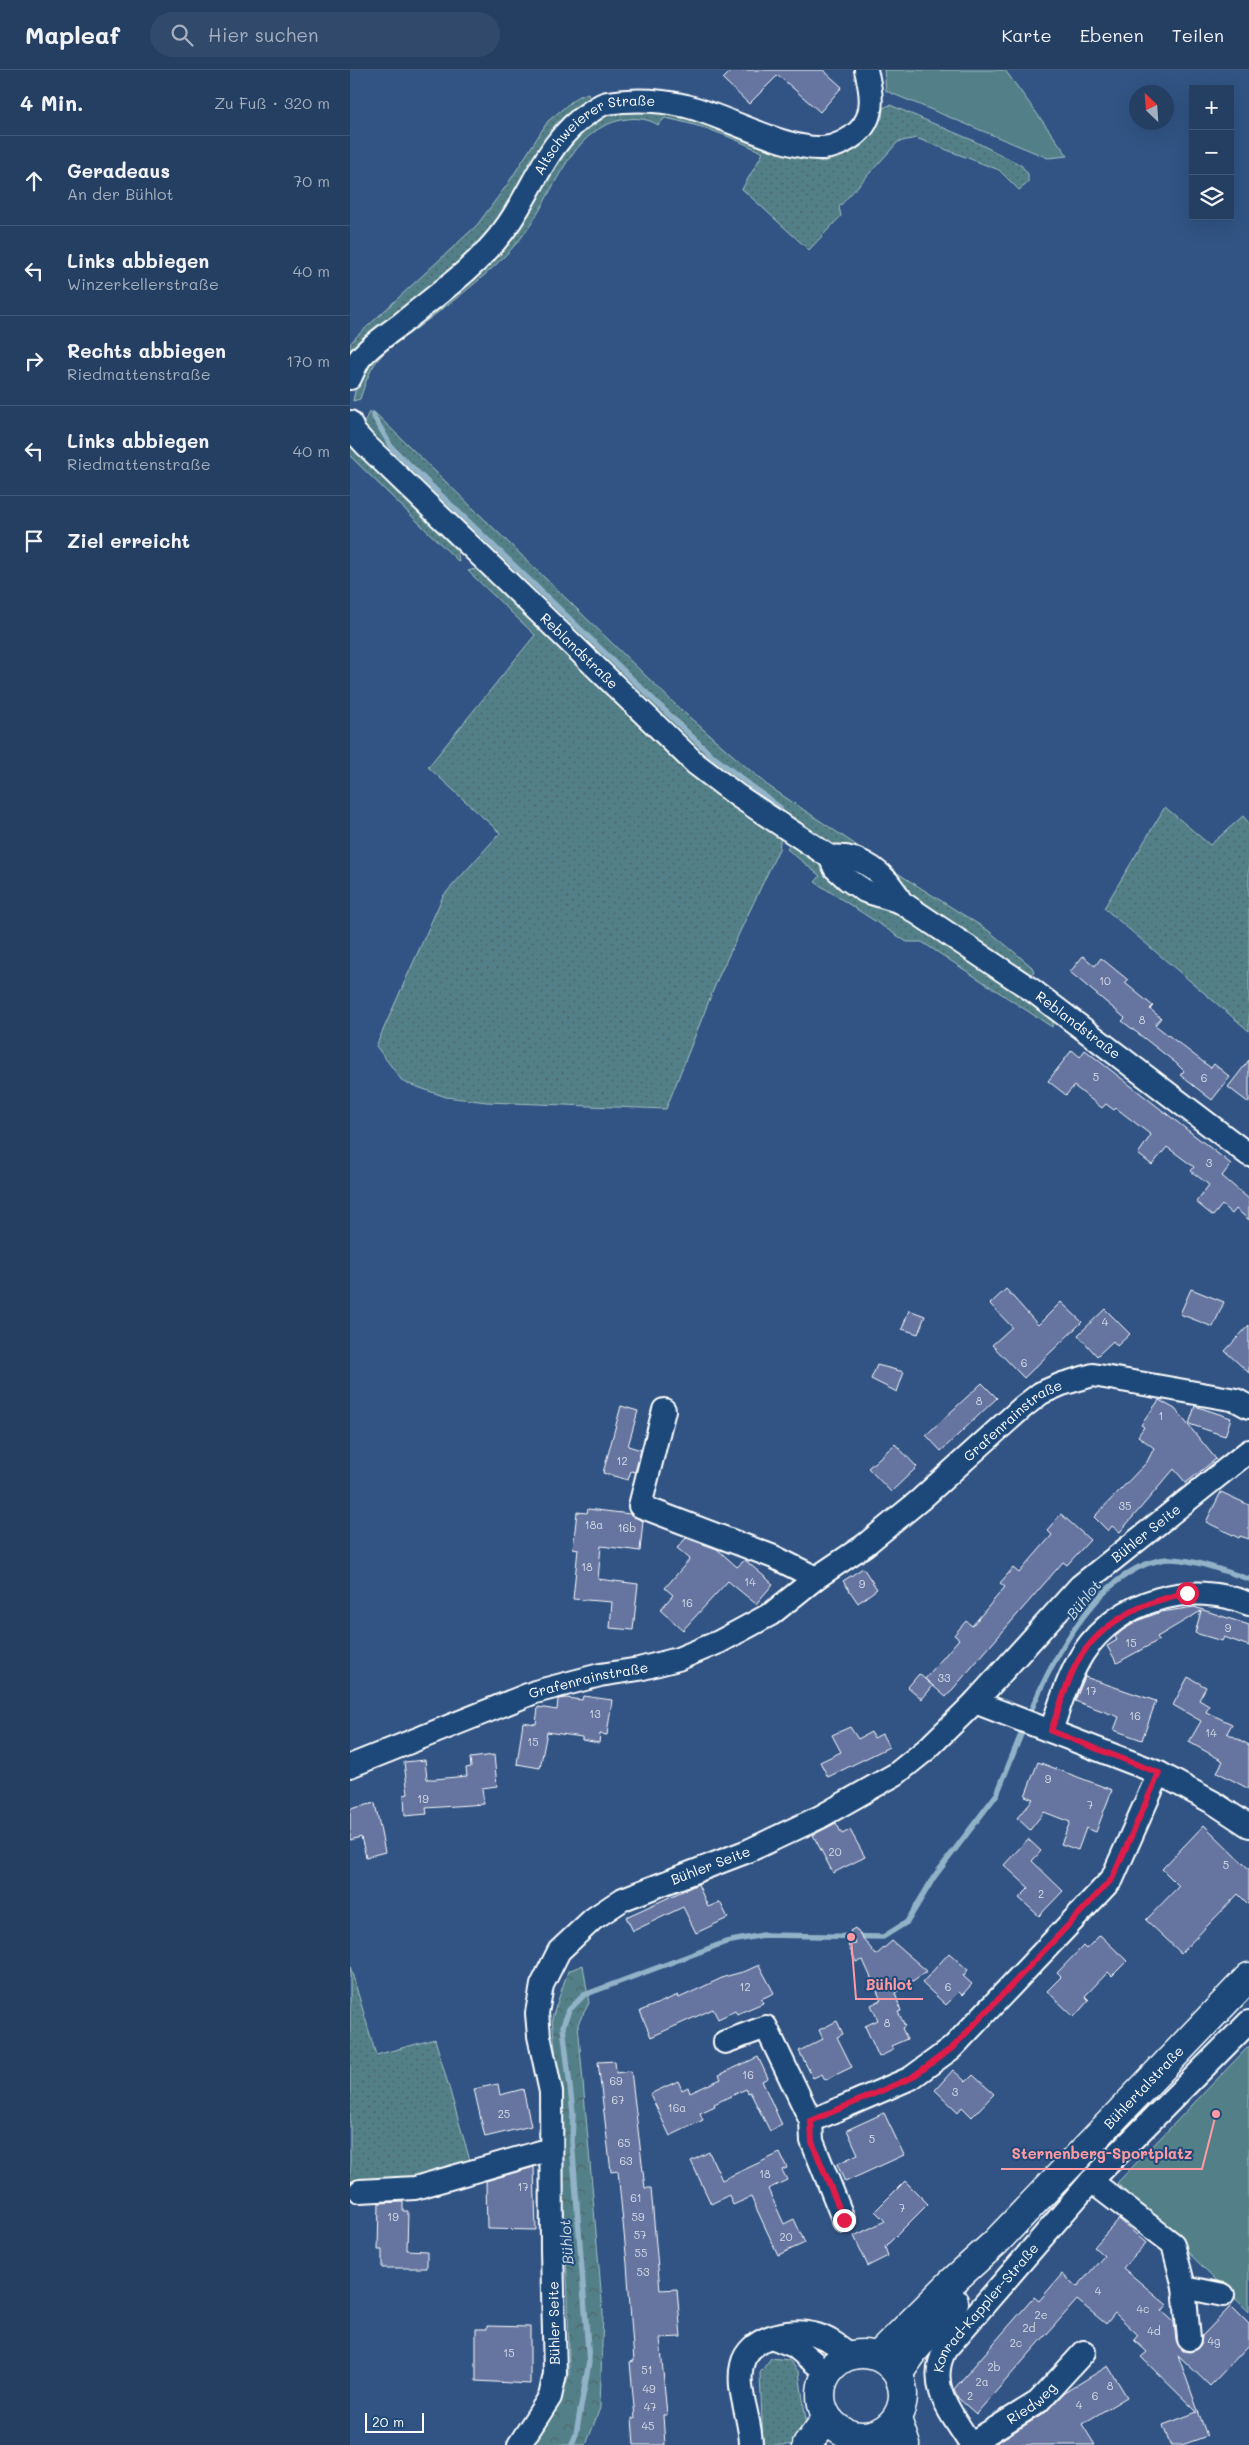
<!DOCTYPE html>
<html lang="de">
<head>
<meta charset="utf-8">
<style>
	:root { --surface:#253f63; --page:#314a6c; --text:#f1f3f6; --muted:#a3afbe; --line:#425878 }
	body { margin:0; font-family:Mali,sans-serif; background:var(--page); color:var(--text) }
	.controls { position:absolute; right:15px; top:15px; display:grid; overflow:hidden; border-radius:0px; box-shadow:0 5px 20px #0002 }
	.controls button { width:45px; height:45px; display:grid; place-items:center; padding:0; border:0; border-bottom:1px solid var(--line); background:var(--surface); color:var(--text); font:25px sans-serif }
	.compass { position:absolute; left:779px; top:15px; width:45px; height:45px; border-radius:50%; background:var(--surface); box-shadow:0 5px 20px #0002; rotate:335deg }
	.scale { position:absolute; left:15px; bottom:12px; width:59px; box-sizing:border-box; padding-left:5px; border:2px solid #fff; border-top:0; font-size:14px; line-height:18px; white-space:nowrap; color:#fff; -webkit-text-stroke:4px #1f4a7a; paint-order:stroke }
	.stop { position:absolute; width:15px; height:15px; margin:-11px; border:4px solid #e11d48; border-radius:50%; background:#fff }
	.stop.end { background:#e11d48; border-color:#fff; box-shadow:0 1px 5px #0008 }
	.list { margin:0; padding:0; list-style:none }
	h2 { display:flex; justify-content:space-between; align-items:center; height:65px; margin:0; padding:0 20px; font-size:21px }
	h2 small { font-size:16px; font-weight:400; color:var(--muted) }
	.list li { display:grid; grid-template-columns:32px 1fr auto; gap:15px; align-items:center; box-sizing:border-box; height:90px; padding:0 20px; border-top:1px solid var(--line) }
	.list b { display:block; font-size:19px; white-space:nowrap }
	.list p { margin:0; font-size:16px; white-space:nowrap; color:var(--muted) }
	.list em { font-size:16px; font-style:normal; color:var(--muted) }
	.icon { flex:none; width:28px; height:28px; fill:none; stroke:currentColor; stroke-width:2; stroke-linecap:round; stroke-linejoin:round }
	.map { position:relative; flex:none; width:899px; height:2375px; overflow:hidden }
	header { display:flex; align-items:center; gap:30px; box-sizing:border-box; height:70px; padding:0 25px; background:var(--surface); border-bottom:1px solid var(--line) }
	header strong { font-size:24px }
	nav { display:flex; gap:28px; margin-inline-start:auto; font-size:18px }
	.search { width:350px; height:45px; background:var(--page); display:flex; align-items:center; gap:12px; box-sizing:border-box; padding:0 18px; border-radius:28px; color:var(--muted); font-size:19px }
	main { display:flex }
	aside { flex:1; background:var(--surface) }
	.map>svg:first-child { display:block }
	.grass { fill:url(#grass-dots); stroke:#a8c0c4 }
	.forest { fill:url(#forest-crowns); stroke:#a8c0c4 }
	.green { fill:#528088; stroke:#a8c0c4 }
	.lines { fill:none; stroke-linecap:round; stroke-linejoin:round }
	.stream { stroke:#91b2c7; stroke-width:5.5 }
	.building { fill:#6574a0; stroke:#fff }
	.minor-casing { stroke:#fff; stroke-width:26 }
	.tertiary-casing { stroke:#fff; stroke-width:31 }
	.secondary-casing { stroke:#fff; stroke-width:31 }
	.minor { stroke:#1f4a7a; stroke-width:22 }
	.tertiary { stroke:#1f4a7a; stroke-width:28 }
	.secondary { stroke:#1f4a7a; stroke-width:28 }
	.route { stroke:#e11d48; stroke-width:6 }
	.labels { text-anchor:middle; stroke-width:4; stroke-linejoin:round; paint-order:stroke }
	.number-label { font-size:11px; fill:#d8dce7 }
	.street-label { font-size:14px; fill:#fff; stroke:#1f4a7a }
	.water-label { font-size:15px; font-style:italic; fill:#d1dfe8; stroke:#1f4a7a }
	.leader { fill:none; stroke:#ff9aa2; stroke-width:2 }
	.callout-dot { fill:#ff9aa2; stroke:#1f4a7a; stroke-width:2 }
	.callout-label { font-size:15px; text-anchor:middle; font-weight:bold; fill:#ff9aa2; stroke:#1f4a7a; stroke-width:4; stroke-linejoin:round; paint-order:stroke }
</style>
</head>
<body>
<header>
<strong>Mapleaf</strong>
<div class="search"><svg class="icon" aria-label="search" viewBox="0 0 24 24"><circle cx="10" cy="10" r="6"/><path d="M15 15l6 6"/></svg>Hier suchen</div>
<nav><a>Karte</a><a>Ebenen</a><a>Teilen</a></nav>
</header>
<main>
<aside>
<h2>4 Min.<small>Zu Fuß · 320 m</small></h2>
<ul class="list">
<li><svg class="icon" aria-label="ahead" viewBox="0 0 24 24"><path d="M12 20V5M6 11l6-6 6 6"/></svg><div><b>Geradeaus</b><p>An der Bühlot</p></div><em>70 m</em></li>
<li><svg class="icon" aria-label="left" viewBox="0 0 24 24"><path d="M17 20v-9H6M10 6l-5 5 5 5"/></svg><div><b>Links abbiegen</b><p>Winzerkellerstraße</p></div><em>40 m</em></li>
<li><svg class="icon" aria-label="right" viewBox="0 0 24 24"><path d="M7 20v-9h11M14 6l5 5-5 5"/></svg><div><b>Rechts abbiegen</b><p>Riedmattenstraße</p></div><em>170 m</em></li>
<li><svg class="icon" aria-label="left" viewBox="0 0 24 24"><path d="M17 20v-9H6M10 6l-5 5 5 5"/></svg><div><b>Links abbiegen</b><p>Riedmattenstraße</p></div><em>40 m</em></li>
<li><svg class="icon" aria-label="arrive" viewBox="0 0 24 24"><path d="M6 21V4h12l-3 4 3 4H6"/></svg><div><b>Ziel erreicht</b></div></li>
</ul>
</aside>
<div class="map">
<svg width="899" height="2375" viewBox="0 0 899 2375">
	<defs>
		<pattern id="grass-dots" width="8" height="8" patternUnits="userSpaceOnUse" patternTransform="scale(1.25)"><rect width="8" height="8" fill="#528088"/><path d="M2 2h.1M6 6h.1" fill="none" stroke="#4f666a" stroke-width="1.8" stroke-linecap="round"/></pattern>
		<pattern id="forest-crowns" width="20" height="18" patternUnits="userSpaceOnUse" patternTransform="scale(1.25)"><rect width="20" height="18" fill="#528088"/><path d="M2 6a3 3 0 1 1 6 0M12 15a3 3 0 1 1 6 0" fill="none" stroke="#4f666a"/></pattern>
	</defs>
	<rect width="100%" height="100%" fill="#315484"/>
	<filter id="ink" filterUnits="userSpaceOnUse"><feTurbulence type="fractalNoise" baseFrequency=".02" numOctaves="2"/><feDisplacementMap in="SourceGraphic" scale="10" xChannelSelector="R" yChannelSelector="G"/><feConvolveMatrix kernelMatrix="1 2 1 2 8 2 1 2 1" color-interpolation-filters="sRGB"/></filter>
	<g filter="url(#ink)">
		<path class="grass" d="M238,23l2,7 -72,92 -26,38 -35,37 -107,95v-18l6,-7 121,-112 30,-40 41,-64 29,-24z
			M540,35l82,35 49,25 7,9v9l-9,7 -20,-20 -83,-32 -18,4 -59,65 2,9 -32,34 -67,-61 21,-36c-32,-17 -62,-28 -98,-35l-7,7c-18,-12 -46,-6 -64,7 -34,26 -46,73 -73,106 -28,34 -64,60 -100,87 -12,10 -28,19 -39,30 -12,12 -17,29 -22,44l-7,2 4,-20 16,-24 70,-58 112,-142 46,-43 42,-4 53,7 82,34 45,11 27,-9 18,-16 14,-19 1,-10z
			M19,342h5l306,297 87,76 138,93 84,53 43,36 2,5 -6,3 -182,-121 -88,-54 -58,-45 -329,-320 -7,-12z
			M0,370l107,107 2,15 -109,-106z
			M129,498l302,267 -2,14 -61,129 -52,131 -179,-7 -41,-5 -43,-15 -27,-36 67,-150 57,-63 -72,-66 107,-132 -67,-64z
			M815,737l45,38 33,-29 6,7v208l-145,-123z
			M443,772l261,173 -2,12 -130,-85h-15l-92,-60 5,-6 -33,-27z
			M0,1896l26,89 59,-16 36,125 -56,24 -65,8z
			M421,2288l18,2 10,12 7,48 -14,25h-29l-3,-72z"/>
		<path class="forest" d="M233,1895l6,38 -11,21 25,289 -3,95 -14,37h-53l24,-38 12,-32 -1,-77 -11,-230 -5,-50 16,-47z"/>
		<path class="green" d="M534,0h121l63,86 -20,2 -162,-67z
			M899,1976v266l-132,-129z"/>
		<g class="lines">
			<path class="stream" d="M23,345l19,33 319,307 69,53
				M678,1648c22,-55 68,-145 132,-158 24,-5 66,12 89,19
				M222,2375l4,-11 13,-72 -17,-221 1,-28 -10,-87 6,-16 15,-15 142,-53 37,-7 120,2 24,-15 27,-45 63,-83 27,-67"/>
		</g>
		<path class="building" d="M382,0h91l19,17 -22,25 -42,-37 -29,29 -26,-25z
			M733,886l12,10 6,-8 27,22 -3,3 28,23 -3,3 11,9 -6,7 56,43 3,-4 16,13 -18,23 -32,-25 4,-4 -8,-8 -54,-42 3,-3 -55,-46z
			M722,980l8,7 5,-7 146,114 -9,12 27,23v21l-13,-11 -4,5 -10,-9 -9,11 -17,-14 13,-17 -18,-14 3,-4 -27,-20 -15,18 -14,-11 13,-19 -35,-27 -2,2 -8,-6 -4,4 -28,-22 -8,9 -18,-14z
			M899,990v43l-21,-16z
			M656,1219l32,36 23,-23 21,20 -58,56 -32,-33 20,-18 -22,-23z
			M841,1219l33,13 -11,25 -33,-13z
			M755,1239l25,25 -13,12 -4,-5 -16,15 -19,-21z
			M559,1240l16,6 -7,18 -16,-5z
			M899,1255v48l-24,-22z
			M527,1295l27,7 -7,20 -26,-13z
			M632,1313l15,15 -56,53 -15,-16z
			M809,1330l16,9 41,50 -30,24 -12,-14 -54,63 -8,-6 -4,5 -14,-14 53,-55 7,-14 -16,-12 6,-9 -3,-2z
			M271,1336l17,5 -10,35 13,4 -6,22 -4,-1 -3,9 -25,-7z
			M845,1336l36,12 -6,18 -36,-12z
			M545,1374l22,23 -26,25 -23,-24z
			M871,1422l28,13v34l-9,-3 -1,2 -33,-16z
			M238,1439l42,5 13,7 -3,30 -39,-5 -3,33 40,5 -5,46 -23,-2 2,-26 -39,-3 5,-50 -5,-1 4,-36 10,1z
			M711,1444l29,26 -23,25 -4,-3 -117,135 -21,-18 34,-40 -5,-4 12,-14 6,5 33,-39 -5,-4 13,-15 6,5 33,-38 -5,-5z
			M336,1468l31,11 20,18 8,-7 28,24 -17,20 -28,-23 -45,49 -23,-20 13,-15 -8,-7 25,-29 -13,-11z
			M513,1498l14,21 -19,14 -15,-22z
			M844,1537l55,18v21l-25,-9 -2,4 -27,-8 6,-22 -44,26 2,3 -42,23 -10,-17 10,-6 -2,-3 8,-7 19,-11 19,-7z
			M569,1604l14,12 -11,13 -14,-12z
			M735,1607l71,24 -14,39 -28,-10 5,-13 -44,-16z
			M838,1607l18,10 -7,13 10,6 -3,6 26,12 -5,9 22,12v44l-32,-17 6,-11 -34,-19 12,-21 -28,-16z
			M233,1626l29,4 -5,35 -7,-1 -1,9 -17,-3v-3l-35,-5 -7,36 -23,-4 6,-42 13,2 2,-17 19,3 1,-11 8,-1 16,2z
			M500,1657l8,12 13,-7 3,6 8,-4 7,13 -61,30 -8,-15 21,-10 -9,-17z
			M144,1685l3,31 -15,2 2,16 -58,4 1,6 -22,2 -1,-21 4,-1 -4,-32 21,-2 2,19h8l32,-3 -1,-8 5,-1 -1,-9z
			M688,1692l74,28 -16,42 -10,-4 -8,22 -17,-6 9,-22 -26,-10 -14,18 -13,-12 16,-19 -8,-3z
			M25,1733l10,49 -19,5 -5,-20 -11,3v-31z
			M486,1753l6,11 8,-4 15,27 -32,16 -20,-38z
			M854,1755l45,44v36l-11,-11 -57,59 -35,-33 33,-34 -17,-17z
			M678,1769l13,12 -9,10 31,30 -24,25 -20,-18 10,-10 -25,-23z
			M348,1814l10,23 12,-5 8,16 -32,15 -13,-26 -50,24 -7,-14z
			M505,1858l21,27 16,-14 35,30 -32,22 6,18 -3,1 7,14 -3,2 5,11 -16,7 2,4 -14,7 -14,-31 13,-6 -7,-15 10,-5 -18,-40 -7,2 -8,-17 8,-1 -6,-13z
			M750,1865l27,26 -15,15 -4,-4 -23,24 4,4 -15,17 -27,-26 14,-14 -4,-4 26,-27 3,3z
			M599,1883l19,17 -5,6 9,8 -10,11 -3,-3 -13,13 -24,-22z
			M409,1895l15,28 -13,6 2,4 -26,11 -2,-3 -17,8 -5,-10 -62,28 -11,-26 38,-16 1,3 45,-21 22,-6z
			M487,1951l6,13 -6,3 15,30 -27,13 -3,-6 -9,4 -14,-27 24,-12 -4,-9z
			M408,1987l10,21 -6,3 20,44 -12,6 -20,-39 -2,1 -2,-4 -32,15 1,2 -15,7 3,7 -33,16 -20,-42 28,-13 4,9 6,-3 2,6 31,-14 -2,-4z
			M265,1991l1,12 15,-2 14,117h6l9,102 17,-1 4,48 -21,1 7,77h-4l2,30h-31l-2,-27h3l-5,-56 4,-1 -7,-97 -9,-93 -7,1 -13,-110z
			M603,2000l13,12 7,-7 21,19 -22,23 -10,-10 -4,5 -23,-22z
			M148,2014l2,11 23,-6 8,37 -46,11 -11,-48z
			M534,2043l20,42 -59,27 -8,-18 21,-10 -11,-24z
			M359,2082l13,28 58,-27 7,15 -5,2 5,10 -19,9 16,35 10,-5 11,24 -27,12 -27,-58 -18,8 -4,-10 -18,9 -20,-43z
			M184,2097l2,63 -49,-1 -1,-48z
			M555,2111l23,23 -43,43 3,9 -20,10 -14,-30 31,-15 -10,-10z
			M53,2132v9h5l-1,39 20,1v17h-45v-18h-4l1,-47z
			M769,2149l27,24 -23,25 44,37 -5,6 12,11 2,19 7,10 7,1 7,-3 4,-5 1,-8 29,-30 18,18v21l-39,41 -32,-31 29,81 -25,9h-12l-7,-20 34,-13 -56,-55 6,-5 -13,-12 4,-5 -23,-22 -9,11 -29,-24 -101,114 -18,-16 -4,-9 80,-92 5,4 23,-27 15,13 27,-31 -10,-9z
			M137,2256l43,1v57l-54,-3v-52h11z
			M758,2296l19,31 -45,27 13,21h-102l52,-32 19,-20z"/>
		<g class="lines">
			<g class="minor-casing">
				<g id="minor">
					<path id="s1" d="M0,308c3,-6 6,-14 10,-20 11,-13 27,-24 41,-34 35,-29 76,-57 103,-94 30,-40 42,-90 86,-118 5,-3 11,-8 17,-9 26,-4 53,-3 79,3 39,10 99,44 137,42 13,-1 27,-8 36,-17 17,-17 12,-41 7,-61"/>
					<path id="s2" d="M0,352l4,10 12,13 330,319 42,32 92,61 5,11 12,11 18,12 36,11 131,88 217,165"/>
					<path d="M480,787c31,-4 58,18 71,45"/>
					<path d="M314,1340l-24,96 134,51 42,21"/>
					<path d="M625,1632l184,71 55,30 35,23"/>
					<path d="M701,1661c9,-27 17,-54 32,-78 35,-53 109,-74 166,-49"/>
					<path id="s3" d="M0,1696l185,-74 65,-17 39,-6 39,-10 41,-17 52,-28 45,-36 49,-33 55,-45 103,-93 18,-14 21,-9 31,-9 143,25 13,7"/>
					<path d="M375,1972l41,-15 45,94"/>
					<path d="M741,2111l82,63 11,43 5,52"/>
					<path d="M10,2121l55,-3 136,-39"/>
					<path d="M494,2151l-32,-80 -1,-20 100,-43 41,-30 160,-169 47,-106"/>
					<path d="M834,2217l39,8"/>
					<path d="M424,2268l20,8 33,27"/>
					<path id="s4" d="M620,2374l68,-42 46,-50"/>
					<path id="s5" d="M169,2375l31,-48 5,-23 -3,-124 -1,-158 -12,-56 -2,-23 5,-28 17,-34 34,-32 30,-20 125,-48 72,-34 76,-43 31,-25 48,-47 105,-116 169,-135"/>
					<path d="M401,2375c0,-26 -15,-55 -9,-80 6,-28 48,-37 71,-31 14,3 26,12 37,21"/>
					<path id="s6" d="M621,2375c-19,-31 -45,-59 -26,-95l146,-169 158,-159"/>
				</g>
			</g>
			<g class="tertiary-casing">
				<path id="tertiary" d="M547,2349l9,26
					M521,2366l11,9"/>
			</g>
			<g class="secondary-casing">
				<g id="secondary">
					<circle cx="512" cy="2325" r="41"/>
					<path id="s7" d="M528,2286l74,-74 44,-40 253,-265"/>
					<path d="M548,2304l19,-27 37,-45"/>
					<path d="M457,2375l20,-27"/>
				</g>
			</g>
			<use href="#minor" class="minor"/>
			<use href="#tertiary" class="tertiary"/>
			<use href="#secondary" class="secondary"/>
		</g>
	</g>
	<g class="lines" filter="url(#ink)">
		<path class="route" d="M494,2150l-32,-78 -1,-21 100,-43 41,-30 160,-169 47,-106 -108,-42c7,-20 13,-39 21,-58 20,-47 68,-71 115,-80"/>
	</g>
	<g class="labels">
		<g class="number-label">
			<text x="755" y="915">10</text>
			<text x="792" y="954">8</text>
			<text x="746" y="1011">5</text>
			<text x="854" y="1012">6</text>
			<text x="859" y="1097">3</text>
			<text x="755" y="1256">4</text>
			<text x="674" y="1297">6</text>
			<text x="629" y="1335">8</text>
			<text x="811" y="1350">1</text>
			<text x="272" y="1395">12</text>
			<text x="775" y="1440">35</text>
			<text x="244" y="1459">18a</text>
			<text x="277" y="1462">16b</text>
			<text x="237" y="1501">18</text>
			<text x="400" y="1516">14</text>
			<text x="512" y="1518">9</text>
			<text x="337" y="1537">16</text>
			<text x="878" y="1562">9</text>
			<text x="781" y="1577">15</text>
			<text x="594" y="1612">33</text>
			<text x="741" y="1625">17</text>
			<text x="245" y="1648">13</text>
			<text x="785" y="1650">16</text>
			<text x="861" y="1667">14</text>
			<text x="183" y="1676">15</text>
			<text x="698" y="1713">9</text>
			<text x="73" y="1733">19</text>
			<text x="740" y="1739">7</text>
			<text x="485" y="1786">20</text>
			<text x="876" y="1799">5</text>
			<text x="691" y="1828">2</text>
			<text x="395" y="1921">12</text>
			<text x="598" y="1921">6</text>
			<text x="537" y="1957">8</text>
			<text x="398" y="2009">16</text>
			<text x="266" y="2015">69</text>
			<text x="605" y="2026">3</text>
			<text x="268" y="2034">67</text>
			<text x="327" y="2042">16a</text>
			<text x="154" y="2048">25</text>
			<text x="522" y="2073">5</text>
			<text x="274" y="2077">65</text>
			<text x="276" y="2095">63</text>
			<text x="415" y="2108">18</text>
			<text x="173" y="2121">17</text>
			<text x="286" y="2132">61</text>
			<text x="552" y="2142">7</text>
			<text x="43" y="2151">19</text>
			<text x="288" y="2151">59</text>
			<text x="290" y="2169">57</text>
			<text x="436" y="2171">20</text>
			<text x="291" y="2187">55</text>
			<text x="293" y="2206">53</text>
			<text x="748" y="2225">4</text>
			<text x="793" y="2243">4c</text>
			<text x="691" y="2249">2e</text>
			<text x="679" y="2262">2d</text>
			<text x="804" y="2265">4d</text>
			<text x="864" y="2275">4g</text>
			<text x="666" y="2277">2c</text>
			<text x="159" y="2287">15</text>
			<text x="644" y="2301">2b</text>
			<text x="297" y="2304">51</text>
			<text x="632" y="2316">2a</text>
			<text x="760" y="2320">8</text>
			<text x="299" y="2323">49</text>
			<text x="620" y="2330">2</text>
			<text x="745" y="2330">6</text>
			<text x="729" y="2339">4</text>
			<text x="300" y="2341">47</text>
			<text x="298" y="2360">45</text>
		</g>
		<g class="street-label">
			<text dy="5" stroke="none"><textPath href="#s1" startOffset="356">Altschweierer Straße</textPath></text>
			<text dy="5" stroke="none"><textPath href="#s2" startOffset="325">Reblandstraße</textPath></text>
			<text dy="5" stroke="none"><textPath href="#s2" startOffset="954">Reblandstraße</textPath></text>
			<text dy="5" stroke="none"><textPath href="#s3" startOffset="760">Grafenrainstraße</textPath></text>
			<text dy="5" stroke="none"><textPath href="#s5" startOffset="1241">Bühler Seite</textPath></text>
			<text dy="5" stroke="none"><textPath href="#s3" startOffset="254">Grafenrainstraße</textPath></text>
			<text dy="5" stroke="none"><textPath href="#s5" startOffset="686">Bühler Seite</textPath></text>
			<text dy="5" stroke="none"><textPath href="#s7" startOffset="378">Bühlertalstraße</textPath></text>
			<text dy="5" stroke="none"><textPath href="#s6" startOffset="162">Konrad-Kappler-Straße</textPath></text>
			<text transform="translate(204 2253) rotate(-91)" y="5">Bühler Seite</text>
			<text dy="5" stroke="none"><textPath href="#s4" startOffset="74">Riedweg</textPath></text>
		</g>
		<g class="water-label">
			<text transform="translate(734 1530) rotate(-51)" y="5">Bühlot</text>
			<text transform="translate(217 2172) rotate(-94)" y="5">Bühlot</text>
		</g>
	</g>
	<path class="leader" d="M501 1867L506 1929H573M866 2044L852 2099H651"/>
	<g class="callout-dot">
		<circle cx="501" cy="1867" r="5"/>
		<circle cx="866" cy="2044" r="5"/>
	</g>
	<g class="callout-label">
		<text x="539" y="1920">Bühlot</text>
		<text x="752" y="2089">Sternenberg-Sportplatz</text>
	</g>
</svg>
<div class="controls">
<button>+</button>
<button>−</button>
<button><svg class="icon" aria-label="layers" viewBox="0 0 24 24"><path d="M12 4l9 5-9 5-9-5zM3 14l9 5 9-5"/></svg></button>
</div>
<svg class="compass" viewBox="-18 -18 36 36"><path d="M0-13l5 13h-10z" fill="#e53935"/><path d="M0 13l5-13h-10z" fill="#a3afbe"/></svg>
<div class="scale">20 m</div>
<div class="stop" style="left:837px;top:1523px"></div>
<div class="stop end" style="left:494px;top:2150px"></div>
</div>
</main>
</body>
</html>
